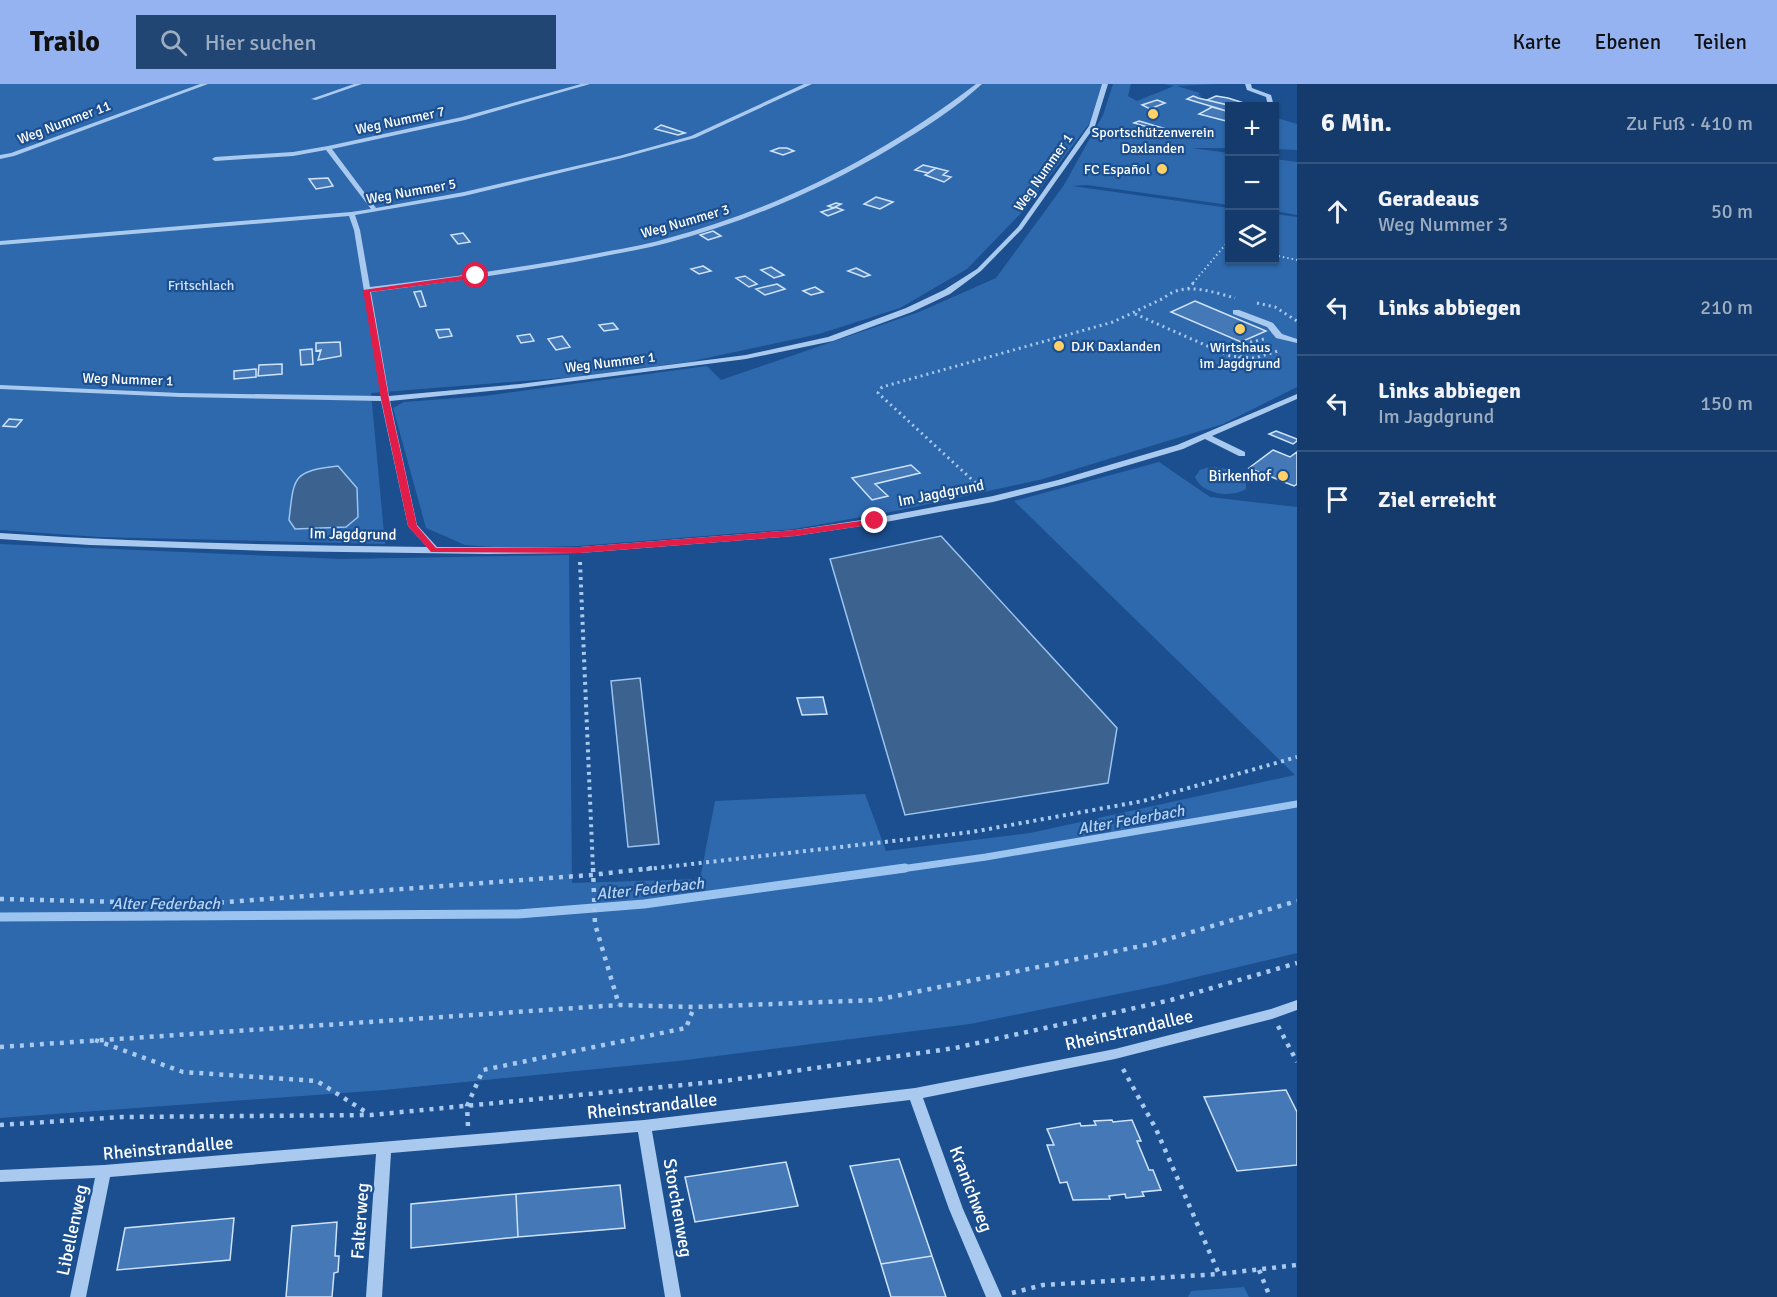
<!DOCTYPE html>
<html lang="de">
<head>
<meta charset="utf-8">
<style>
	:root { --surface:#143b6b; --page:#214673; --text:#f1f3f6; --muted:#9dadc1; --line:#33557e; --accent:#95b2f1 }
	body { margin:0; font-family:Signika,sans-serif; background:var(--page); color:var(--text) }
	.controls { position:absolute; right:18px; top:18px; display:grid; overflow:hidden; border-radius:0px; box-shadow:0 2px 4px #0004 }
	.controls button { width:54px; height:54px; display:grid; place-items:center; padding:0; border:0; border-bottom:2px solid var(--line); background:var(--surface); color:var(--text); font:30px sans-serif }
	.stop { position:absolute; width:18px; height:18px; margin:-14px; border:4px solid #e11d48; border-radius:50%; background:#fff }
	.stop.end { background:#e11d48; border-color:#fff; box-shadow:0 2px 6px #0008 }
	.list { margin:0; padding:0; list-style:none }
	h2 { display:flex; justify-content:space-between; align-items:center; height:78px; margin:0; padding:0 24px; font-size:26px }
	h2 small { font-size:20px; font-weight:400; color:var(--muted) }
	.list li { display:grid; grid-template-columns:39px 1fr auto; gap:18px; align-items:center; box-sizing:border-box; height:96px; padding:0 24px; border-top:2px solid var(--line) }
	.list b { display:block; font-size:22px; white-space:nowrap }
	.list p { margin:0; font-size:20px; white-space:nowrap; color:var(--muted) }
	.list em { font-size:20px; font-style:normal; color:var(--muted) }
	.icon { flex:none; width:33px; height:33px; fill:none; stroke:currentColor; stroke-width:2; stroke-linecap:round; stroke-linejoin:round }
	.map { position:relative; flex:none; width:1297px; height:1213px; overflow:hidden }
	header { display:flex; align-items:center; gap:36px; box-sizing:border-box; height:84px; padding:0 30px; background:var(--accent); color:#111 }
	header strong { font-size:28px }
	nav { display:flex; gap:33px; margin-inline-start:auto; font-size:21px }
	.search { width:420px; height:54px; background:var(--page); display:flex; align-items:center; gap:15px; box-sizing:border-box; padding:0 21px; border-radius:0px; color:var(--muted); font-size:22px }
	main { display:flex }
	aside { flex:1; background:var(--surface) }
	.map>svg:first-child { display:block }
	.green { fill:#2e69ad }
	.water { fill:#3c6290; stroke:#9cc4f0; stroke-width:1.5 }
	.lines { fill:none; stroke-linecap:round; stroke-linejoin:round }
	.stream-far1 { stroke:#9cc4f0; stroke-width:7 }
	.stream { stroke:#9cc4f0; stroke-width:9 }
	.building { fill:#4478b7; stroke:#cfe3fa; stroke-width:1.5 }
	.path-far3 { stroke:#a9c9ee; stroke-width:2; stroke-dasharray:1.5 3; stroke-linecap:butt }
	.path-far2 { stroke:#a9c9ee; stroke-width:3; stroke-dasharray:2 4; stroke-linecap:butt }
	.path-far1 { stroke:#a9c9ee; stroke-width:4; stroke-dasharray:3 4.5; stroke-linecap:butt }
	.path { stroke:#a9c9ee; stroke-width:4.5; stroke-dasharray:4 6; stroke-linecap:butt }
	.minor { fill:#a9c9ee; fill-rule:evenodd }
	.route { fill:#e11d48 }
	.poi-dot { fill:#ffd166; stroke:#1b4f8f; stroke-width:2 }
	.labels { text-anchor:middle; stroke-width:4.5; stroke-linejoin:round; paint-order:stroke }
	.far-street-label { font-size:14px; fill:#fff; stroke:#1b4f8f }
	.far-poi-label { font-size:14px; fill:#fff; stroke:#1b4f8f }
	.far-park-label { font-size:14px; fill:#cfe3fa; stroke:#1b4f8f }
	.poi-label { font-size:15px; fill:#fff; stroke:#1b4f8f; text-anchor:end }
	.street-label { font-size:15px; fill:#fff; stroke:#1b4f8f }
	.water-label { font-size:16px; font-style:italic; fill:#b5d3f5; stroke:#1b4f8f }
	.near-street-label { font-size:18px; fill:#fff; stroke:#1b4f8f }
</style>
</head>
<body>
<header>
<strong>Trailo</strong>
<div class="search"><svg class="icon" aria-label="search" viewBox="0 0 24 24"><circle cx="10" cy="10" r="6"/><path d="M15 15l6 6"/></svg>Hier suchen</div>
<nav><a>Karte</a><a>Ebenen</a><a>Teilen</a></nav>
</header>
<main>
<div class="map">
<svg width="1297" height="1213" viewBox="0 0 1297 1213">
	<rect width="100%" height="100%" fill="#1b4f8f"/>
	<path class="green" d="M0,0h1102l-13,40 -64,85 -58,60 -67,39 -81,26 -131,28 -114,15 -203,16 14,151 -286,-7 -99,-7z
		M1113,0h18l-3,12 9,5 37,-15 -10,-2h53l-40,2 23,7 -2,2 4,1 -4,2 -5,-2 -6,3 25,8 -12,7 29,8v26h-38l38,5v52l-142,-20 -15,1 157,22 1,52h44l1,-46 22,3v170l-74,37 -180,55 -142,31 -107,19 -216,17 -71,2 -42,-3 -39,-17 -33,-120 11,-6 80,-6 223,-30 14,14 198,-68 77,-34 68,-93 39,-70z
		M1280,35l17,5v26l-22,-1v-27z
		M1275,75l22,3v53l-22,-4z
		M1159,378l51,35 87,10v446l-130,31 -197,40 -292,37 -294,29 -384,28v-574l341,15 228,-4 3,328 128,-4 15,-78 150,-7 21,57 144,-18 265,-58 -281,-274z
		M1206,384c15,-2 30,1 40,12v9c-14,9 -44,6 -51,-12l5,-7z
		M1244,1203l5,10h-61l3,-6z"/>
	<path class="water" d="M338,382l19,22 1,29 -12,10 -51,2 -6,-9c5,-43 3,-49 49,-54z
		M941,452l176,192 -9,55 -203,32 -75,-256z
		M640,594l19,166 -31,3 -17,-166z"/>
	<g class="lines">
		<path class="stream-far1" d="M894,786l92,-13 311,-53"/>
		<path class="stream" d="M0,833l518,-3 126,-10 261,-36"/>
	</g>
	<path class="building" d="M1193,12l5,2 34,8h-2v6l-43,-13z
		M1216,12l12,2 19,6 -3,2h-12l-25,-6z
		M1157,16l8,3 -15,6 -8,-4z
		M1212,23l18,5v10l-31,-8z
		M1139,37l24,7 -5,2 -24,-7z
		M661,41l24,8 -7,2 -23,-6z
		M779,64h8l7,3 -11,4 -12,-4z
		M923,81l13,3 -8,5 -13,-3z
		M936,84l12,3 -5,4 8,2 -7,5 -19,-7z
		M328,94l5,8 -17,3 -7,-10z
		M876,113l17,5 -13,7 -16,-5z
		M836,119l5,1 -6,3 8,3 -15,6 -7,-4 13,-4 -6,-2z
		M713,147l8,5 -13,4 -8,-5z
		M463,149l7,9 -12,2 -7,-9z
		M703,182l8,5 -12,3 -8,-5z
		M771,183l13,8 -10,3 -13,-8z
		M856,184l14,7 -6,2 -16,-6z
		M745,192l12,8 -8,3 -13,-9z
		M777,200l8,5 -20,6 -9,-6z
		M815,203l8,5 -12,3 -8,-4z
		M421,207l5,15 -6,1 -6,-15z
		M1195,217l71,30 -25,11 -70,-30z
		M613,239l5,6 -14,2 -5,-6z
		M449,245l3,7 -13,2 -3,-8z
		M530,250l4,7 -13,2 -4,-7z
		M562,252l8,11 -14,3 -8,-11z
		M340,258l1,14 -23,4 3,-10 -5,1v-8z
		M312,265l1,15 -12,1 -1,-15z
		M282,280v10l-24,2 1,-11z
		M256,285v8l-22,2v-8z
		M9,335l13,1 -6,7 -13,-1z
		M1276,347l21,8v2l-4,3 -24,-10z
		M1273,366l17,7 7,-5v32l-3,2 -45,-18z
		M911,381l9,8 -45,11 13,12 -16,4 -20,-22z
		M823,613l4,17 -25,1 -5,-17z
		M1286,1006l11,22v53l-60,6 -33,-74z
		M1112,1036l1,2 19,-2 9,21h-4l12,29h4l8,20 -19,2 2,4 -18,2 -1,-4 -16,2 1,3 -37,1 -6,-18 -7,1 -13,-38h7l-7,-16 33,-6 1,3 15,-1 -2,-4z
		M899,1075l33,97 -51,8 -31,-98z
		M786,1078l12,44 -103,16 -10,-45z
		M620,1101l5,43 -107,9 -2,-43z
		M516,1110l2,43 -107,11v-44z
		M234,1134l-4,42 -113,10 8,-42z
		M337,1138l-2,34h4l-1,16 -4,1 -2,24h-46l6,-71z
		M932,1172l14,41h-55l-10,-33z"/>
	<g class="lines">
		<path class="path-far3" d="M1274,171l23,5
			M1193,199l33,-39 4,1"/>
		<path class="path-far2" d="M1188,205l7,-8
			M1257,219l18,4 22,14
			M1135,230l95,42 25,2 23,-7
			M1240,274l-6,-12 30,-7
			M980,403l-102,-94 4,-6 231,-65 51,-24c19,-17 49,-6 71,0"/>
		<path class="path-far1" d="M580,478l13,308
			M639,786l333,-38 171,-31 154,-44"/>
		<path class="path" d="M593,784l2,56 24,81
			M0,815l199,5 392,-29 61,-7
			M1278,942l19,36
			M95,956l88,32 134,9 52,33
			M0,963l619,-42 75,2 182,-7 275,-56 146,-43
			M1123,985l33,60 63,145 78,-9
			M0,1041l122,-8 249,-2 353,-34 231,-33 216,-48 126,-37
			M468,1042l-1,-20 16,-36 203,-42 8,-21
			M1259,1186l11,27
			M1012,1209l31,-8 176,-11"/>
		<path class="minor" d="M200,0h8l-194,72 -14,3v-4l11,-2z
			M354,0h8l-46,16 -5,-1z
			M581,0h9l-125,36 -133,29 44,59 88,-16 155,-36 72,-20 113,-52h8l-117,54 -73,20 -158,38 -109,19 5,15 10,57c75,-9 150,-19 224,-33 24,-5 48,-8 71,-15 116,-31 216,-83 311,-155h6c-26,24 -59,45 -89,63 -70,42 -147,75 -226,96 -22,6 -44,9 -67,14 -76,15 -152,25 -229,35l18,104 131,-12 226,-29 82,-18 78,-29 38,-18 33,-21 41,-42 71,-101 13,-42h6l-13,42 -73,103 -41,42 -31,23 -38,18 -79,29 -87,18 -226,29 -130,13 27,124 20,22h143l215,-17 80,-12 118,-22 65,-16 119,-35 120,-51v5l-85,37 33,16v4h-6l-34,-17 -22,10 -119,35 -71,18 -118,22 -80,12 -215,17 -93,1 -216,-3 -181,-6 -90,-6v-6c142,10 284,12 427,14l-19,-21 -27,-125 -201,-4 -180,-8v-4l180,8 201,3 -27,-166 -5,-14 -349,29v-4l351,-29 20,-3 -45,-59 -33,6 -78,5 -3,-2 3,-2 78,-5 35,-6 134,-29z
			M1245,0h6l1,4 19,7 3,11h-6l-2,-9 -19,-7z
			M1233,226h6l34,13 9,11 15,5v4l-21,-5 -9,-11 -34,-13z
			M1297,916v10l-25,9 -157,40 -192,39 40,111 39,88h-16l-37,-88 -39,-109 -258,31 29,166h-16l-27,-165 -247,21 -9,144h-16l10,-143 -266,23 -24,120h-16l25,-119 -95,4v-12l104,-5 540,-45 271,-32 200,-39 156,-40z"/>
	</g>
	<path class="route" d="M476,190l3,4 -109,14 19,107 28,127 19,22 144,-1 215,-17 80,-11 4,2 -4,3 -80,12 -215,17 -149,-1 -23,-26 -27,-127 -18,-109z"/>
	<g class="poi-dot">
		<circle cx="1153" cy="30" r="6"/>
		<circle cx="1162" cy="85" r="6"/>
		<circle cx="1240" cy="245" r="6"/>
		<circle cx="1059" cy="262" r="6"/>
		<circle cx="1283" cy="392" r="6"/>
	</g>
	<g class="labels">
		<g class="far-street-label">
			<text transform="translate(400 36) rotate(-12)" y="5">Weg Nummer 7</text>
			<text transform="translate(64 38) rotate(-21)" y="5">Weg Nummer 11</text>
			<text transform="translate(1043 88) rotate(-55)" y="5">Weg Nummer 1</text>
			<text transform="translate(411 107) rotate(-10)" y="5">Weg Nummer 5</text>
			<text transform="translate(685 137) rotate(-16)" y="5">Weg Nummer 3</text>
			<text transform="translate(610 278) rotate(-7)" y="5">Weg Nummer 1</text>
			<text transform="translate(128 295) rotate(2)" y="5">Weg Nummer 1</text>
		</g>
		<g class="far-poi-label">
			<text x="1153" y="53">Sportschützenverein<tspan x="1153" dy="16">Daxlanden</tspan></text>
			<text x="1150" y="90" text-anchor="end">FC Español</text>
			<text x="1071" y="267" text-anchor="start">DJK Daxlanden</text>
			<text x="1240" y="268">Wirtshaus<tspan x="1240" dy="16">im Jagdgrund</tspan></text>
		</g>
		<g class="far-park-label">
			<text x="201" y="206">Fritschlach</text>
		</g>
		<g class="poi-label">
			<text x="1271" y="397">Birkenhof</text>
		</g>
		<g class="street-label">
			<text transform="translate(941 409) rotate(-11)" y="5">Im Jagdgrund</text>
			<text transform="translate(353 450) rotate(1)" y="5">Im Jagdgrund</text>
		</g>
		<g class="water-label">
			<text transform="translate(1131 735) rotate(-10)" y="6">Alter Federbach</text>
			<text transform="translate(650 804) rotate(-6)" y="6">Alter Federbach</text>
			<text x="166" y="825">Alter Federbach</text>
		</g>
		<g class="near-street-label">
			<text transform="translate(1129 946) rotate(-13)" y="6">Rheinstrandallee</text>
			<text transform="translate(652 1022) rotate(-6)" y="6">Rheinstrandallee</text>
			<text transform="translate(168 1064) rotate(-5)" y="6">Rheinstrandallee</text>
			<text transform="translate(971 1105) rotate(69)" y="6">Kranichweg</text>
			<text transform="translate(678 1124) rotate(80)" y="6">Storchenweg</text>
			<text transform="translate(360 1137) rotate(-86)" y="6">Falterweg</text>
			<text transform="translate(72 1146) rotate(-78)" y="6">Libellenweg</text>
		</g>
	</g>
</svg>
<div class="controls">
<button>+</button>
<button>−</button>
<button><svg class="icon" aria-label="layers" viewBox="0 0 24 24"><path d="M12 4l9 5-9 5-9-5zM3 14l9 5 9-5"/></svg></button>
</div>
<div class="stop" style="left:476px;top:192px"></div>
<div class="stop end" style="left:875px;top:437px"></div>
</div>
<aside>
<h2>6 Min.<small>Zu Fuß · 410 m</small></h2>
<ul class="list">
<li><svg class="icon" aria-label="ahead" viewBox="0 0 24 24"><path d="M12 20V5M6 11l6-6 6 6"/></svg><div><b>Geradeaus</b><p>Weg Nummer 3</p></div><em>50 m</em></li>
<li><svg class="icon" aria-label="left" viewBox="0 0 24 24"><path d="M17 20v-9H6M10 6l-5 5 5 5"/></svg><div><b>Links abbiegen</b></div><em>210 m</em></li>
<li><svg class="icon" aria-label="left" viewBox="0 0 24 24"><path d="M17 20v-9H6M10 6l-5 5 5 5"/></svg><div><b>Links abbiegen</b><p>Im Jagdgrund</p></div><em>150 m</em></li>
<li><svg class="icon" aria-label="arrive" viewBox="0 0 24 24"><path d="M6 21V4h12l-3 4 3 4H6"/></svg><div><b>Ziel erreicht</b></div></li>
</ul>
</aside>
</main>
</body>
</html>
